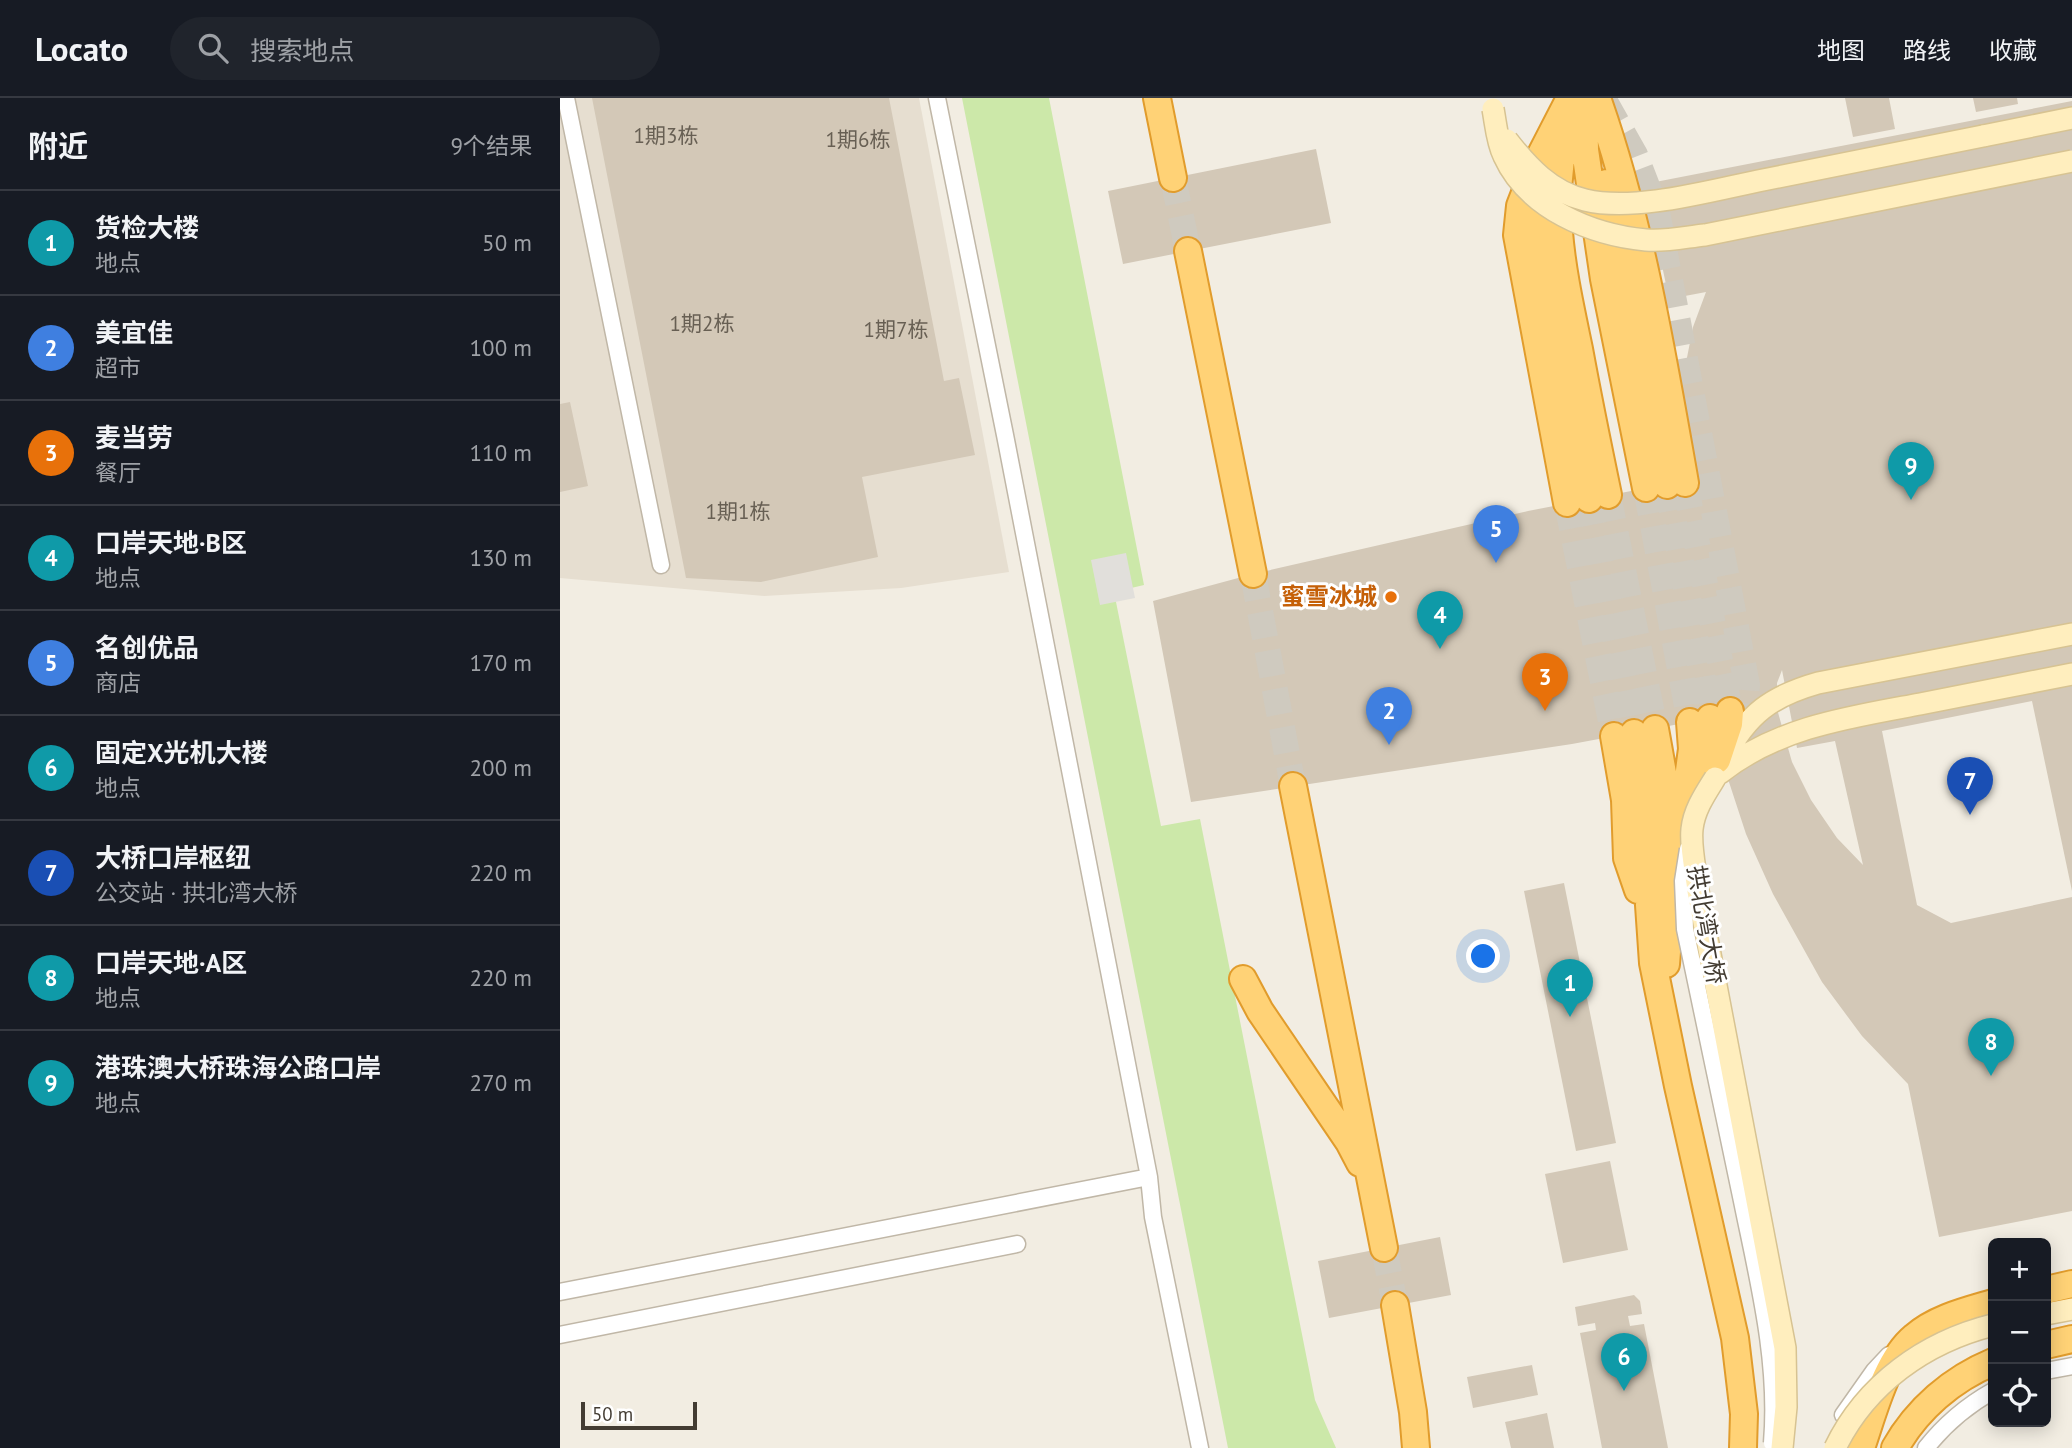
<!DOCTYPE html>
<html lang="zh">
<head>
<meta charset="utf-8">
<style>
	:root { --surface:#171b24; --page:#20242c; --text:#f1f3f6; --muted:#9ea1a6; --line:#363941; --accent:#7c3aed }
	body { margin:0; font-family:"PT Sans","Noto Sans SC",sans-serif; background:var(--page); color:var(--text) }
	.controls { position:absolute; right:21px; bottom:21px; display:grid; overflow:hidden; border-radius:10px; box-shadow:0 4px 18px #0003 }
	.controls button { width:63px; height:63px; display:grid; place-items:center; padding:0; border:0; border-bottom:2px solid var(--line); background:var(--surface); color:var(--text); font:35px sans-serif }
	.scale { position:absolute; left:21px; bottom:18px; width:116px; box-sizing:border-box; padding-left:7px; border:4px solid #433c32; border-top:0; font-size:19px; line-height:24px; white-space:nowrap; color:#433c32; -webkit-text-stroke:5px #fff; paint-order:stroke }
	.you { position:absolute; left:924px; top:859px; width:24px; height:24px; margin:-18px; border:5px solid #fff; border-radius:50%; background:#1a73e8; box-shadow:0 0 0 10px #1a73e833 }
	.badge { display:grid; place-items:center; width:46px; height:46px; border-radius:50%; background:var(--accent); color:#fff; font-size:23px; font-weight:700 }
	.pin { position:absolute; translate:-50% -58px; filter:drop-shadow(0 2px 4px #0008) }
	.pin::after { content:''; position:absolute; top:37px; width:24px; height:21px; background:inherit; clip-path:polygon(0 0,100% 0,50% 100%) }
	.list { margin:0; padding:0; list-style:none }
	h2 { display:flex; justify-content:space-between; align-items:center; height:91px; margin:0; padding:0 28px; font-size:30px }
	h2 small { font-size:23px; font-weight:400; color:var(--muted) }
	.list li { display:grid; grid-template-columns:46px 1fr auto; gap:21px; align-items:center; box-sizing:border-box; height:105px; padding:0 28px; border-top:2px solid var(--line) }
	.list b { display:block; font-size:26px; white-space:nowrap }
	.list p { margin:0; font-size:23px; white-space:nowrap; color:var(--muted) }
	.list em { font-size:23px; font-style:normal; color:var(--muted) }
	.icon { flex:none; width:38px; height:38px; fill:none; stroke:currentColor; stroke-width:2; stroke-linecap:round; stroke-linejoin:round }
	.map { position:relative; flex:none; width:1512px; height:1350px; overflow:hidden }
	header { display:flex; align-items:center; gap:42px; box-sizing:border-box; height:98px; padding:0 35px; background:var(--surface); border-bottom:2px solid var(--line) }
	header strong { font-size:33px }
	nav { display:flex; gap:38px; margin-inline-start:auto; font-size:24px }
	.search { width:490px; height:63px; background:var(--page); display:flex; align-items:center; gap:18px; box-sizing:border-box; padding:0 24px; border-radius:38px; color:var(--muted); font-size:26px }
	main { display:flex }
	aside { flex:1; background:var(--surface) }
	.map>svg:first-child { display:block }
	.residential { fill:#e6ded0 }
	.green { fill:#cce8a9 }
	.parking { fill:#e1dfdb }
	.building { fill:#d3c8b7; fill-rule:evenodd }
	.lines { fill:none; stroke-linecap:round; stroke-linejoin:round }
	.trunk-tunnel { stroke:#cfcabf; stroke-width:26; stroke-dasharray:26 13; stroke-linecap:butt }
	.minor-casing { stroke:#c0b7a7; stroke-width:19 }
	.secondary-casing { stroke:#d7c392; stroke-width:24 }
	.trunk-casing { stroke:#e19c2c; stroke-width:30 }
	.minor { stroke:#fff; stroke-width:16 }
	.secondary { stroke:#ffeebe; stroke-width:21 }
	.trunk { stroke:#ffd276; stroke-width:26 }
	.minor-bridge-casing { stroke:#c0b7a7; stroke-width:19; stroke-linecap:butt }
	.secondary-bridge-casing { stroke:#d7c392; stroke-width:24; stroke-linecap:butt }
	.minor-bridge { stroke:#fff; stroke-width:16 }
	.secondary-bridge { stroke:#ffeebe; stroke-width:21 }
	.food-dot { fill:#e8710a; stroke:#fff; stroke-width:2.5 }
	.labels { text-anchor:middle; stroke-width:6; stroke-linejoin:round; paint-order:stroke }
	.number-label { font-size:21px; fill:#675f53 }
	.food-label { font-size:24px; font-weight:bold; fill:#c56008; stroke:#fff; text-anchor:end }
	.street-label { font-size:24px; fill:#433c32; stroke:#fff }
</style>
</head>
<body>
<header>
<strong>Locato</strong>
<div class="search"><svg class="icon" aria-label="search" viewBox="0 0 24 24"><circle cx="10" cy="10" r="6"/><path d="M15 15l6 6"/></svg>搜索地点</div>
<nav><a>地图</a><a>路线</a><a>收藏</a></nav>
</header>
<main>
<aside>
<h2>附近<small>9个结果</small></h2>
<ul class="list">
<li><span class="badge" style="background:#0f9aa8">1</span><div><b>货检大楼</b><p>地点</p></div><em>50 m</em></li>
<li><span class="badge" style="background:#3f7fe0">2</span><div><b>美宜佳</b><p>超市</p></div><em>100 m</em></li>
<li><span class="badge" style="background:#e8710a">3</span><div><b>麦当劳</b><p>餐厅</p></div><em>110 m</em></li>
<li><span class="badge" style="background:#0f9aa8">4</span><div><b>口岸天地·B区</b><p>地点</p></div><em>130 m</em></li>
<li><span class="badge" style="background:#3f7fe0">5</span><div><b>名创优品</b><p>商店</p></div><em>170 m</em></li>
<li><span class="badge" style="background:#0f9aa8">6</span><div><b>固定X光机大楼</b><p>地点</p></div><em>200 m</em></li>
<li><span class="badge" style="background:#1a4fb4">7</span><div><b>大桥口岸枢纽</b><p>公交站 · 拱北湾大桥</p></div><em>220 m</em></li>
<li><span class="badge" style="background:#0f9aa8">8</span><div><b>口岸天地·A区</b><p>地点</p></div><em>220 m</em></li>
<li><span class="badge" style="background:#0f9aa8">9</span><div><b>港珠澳大桥珠海公路口岸</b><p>地点</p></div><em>270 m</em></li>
</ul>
</aside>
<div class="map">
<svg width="1512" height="1350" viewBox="0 0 1512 1350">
	<rect width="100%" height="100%" fill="#f2ede2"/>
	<path class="residential" d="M0,0h359l90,474 -108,16 -137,8 -204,-18z"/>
	<path class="green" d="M402,0h87l95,487 -30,7 47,234 39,-7 115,581 21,48h-108z"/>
	<path class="parking" d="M566,455l9,45 -35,7 -9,-45z"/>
	<path class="building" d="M32,0h297l55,283 15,-3 16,77 -113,22 16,80 -117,25 -75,-4z
		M1285,0h44l6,31 -42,8z
		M1413,0h44l1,6 -42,8z
		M1512,3v790l-40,-190 -150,30 35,174 34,18 121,-26v314l-133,26 -31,-153 -46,-48 -40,-54 -49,-88 -27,-60 -18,-55 -38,-57 -118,22 -381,58 -38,-201 100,-27 275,-63 134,-26 31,-158 13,-35 -37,7 -24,-115zM1222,572l15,78 38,-7 28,124 -26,-27 -26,-38 -19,-38 -15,-53v-26z
		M756,51l15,74 -208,41 -15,-73z
		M10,304l18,84 -28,6v-88z
		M1004,785l52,260 -40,8 -52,-260z
		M1050,1063l18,89 -65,13 -18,-89z
		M880,1139l11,58 -122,23 -11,-57z
		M1074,1197l6,6 2,13 -14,2 2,10 14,-2 24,124h-66l-22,-115 16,-3 -1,-7 -17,3 -3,-19z
		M972,1267l6,30 -65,13 -6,-31z
		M987,1315l7,35h-43l-6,-26z"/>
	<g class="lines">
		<path class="trunk-tunnel" d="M1044,2l31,55 22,57 90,473 -2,28 -16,26
			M613,80l15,73
			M1125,385l45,228
			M1107,387l43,233
			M1086,390l44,234
			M1048,397l47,234
			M1029,401l45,234
			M1007,405l47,233
			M693,476l40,212
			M824,1150l11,57"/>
		<g class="minor-casing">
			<path id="minor" d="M6,0l95,467
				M377,0l68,337 144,742 4,40 47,231
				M0,1194l589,-115
				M0,1237l457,-91
				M1486,1273l26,-5
				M1283,1317l31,-44 15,-16
				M1366,1350c19,-24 40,-42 67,-57"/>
		</g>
		<g class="secondary-casing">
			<path id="secondary" d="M1423,38l89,-18
				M1165,659c22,-43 47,-61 93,-74l254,-49
				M1160,675c58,-46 130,-56 200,-69 51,-10 101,-20 152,-30
				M1486,1216l26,-5"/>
		</g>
		<g class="trunk-casing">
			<path id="trunk" d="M597,0l16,80
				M1037,0c44,125 65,255 88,385
				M1024,2l1,50 19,129 42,209
				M1009,26c-23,77 -6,148 10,225 9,49 19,98 29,146
				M990,81l-12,38 1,24 50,258
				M1047,85l23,102 37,200
				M628,153l65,323
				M1007,405l-50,-268 3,-29 17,-44 33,-64
				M1095,631l11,61v17l-12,47 -3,27 -2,24 4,58 25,123 57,252 9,76 -1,34
				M1074,635c7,39 16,73 5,112
				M1054,638l11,64 2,58 11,32
				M1157,662l12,-36 1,-13
				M1147,675l3,-55
				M733,688l91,462
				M1106,866l5,-62 21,-153 -2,-27
				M683,881l17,32 89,131 11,21
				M1486,1192l26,-6
				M835,1207l18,107 3,36
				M1486,1247l26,-6
				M1301,1350c12,-34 25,-88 53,-111 22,-19 52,-26 79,-34
				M1335,1350c22,-39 57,-69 98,-86"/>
		</g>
		<use href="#minor" class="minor"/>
		<use href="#secondary" class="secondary"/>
		<use href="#trunk" class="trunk"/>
		<g class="minor-bridge-casing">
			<path id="minor-bridge" d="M1128,751l-5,32 2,48c19,91 38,181 57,272 16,79 37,160 30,242"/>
		</g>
		<g class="secondary-bridge-casing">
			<path id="secondary-bridge" d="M933,11c3,16 4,33 11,47 24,53 88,79 142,84 19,2 40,-3 59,-5l367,-74
				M947,42c21,27 44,52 78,60 49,12 124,-9 173,-19 75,-15 150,-30 225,-45
				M1155,680c-10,16 -21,32 -23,51 -2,20 4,42 6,62l87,457 1,59 -4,41
				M1275,1350c31,-64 90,-106 158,-123"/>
		</g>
		<use href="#minor-bridge" class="minor-bridge"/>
		<use href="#secondary-bridge" class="secondary-bridge"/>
	</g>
	<circle class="food-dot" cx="831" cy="499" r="7"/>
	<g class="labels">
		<g class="number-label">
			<text x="106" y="45">1期3栋</text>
			<text x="298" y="49">1期6栋</text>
			<text x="142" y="233">1期2栋</text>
			<text x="336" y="239">1期7栋</text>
			<text x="178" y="421">1期1栋</text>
		</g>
		<g class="food-label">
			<text x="817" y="507">蜜雪冰城</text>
		</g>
		<g class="street-label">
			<text transform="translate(1146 827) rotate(80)" y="8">拱北湾大桥</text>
		</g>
	</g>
</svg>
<div class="controls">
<button>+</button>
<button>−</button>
<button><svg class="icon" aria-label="locate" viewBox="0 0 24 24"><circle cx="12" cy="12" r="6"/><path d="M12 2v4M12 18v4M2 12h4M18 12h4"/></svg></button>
</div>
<div class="scale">50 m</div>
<div class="you"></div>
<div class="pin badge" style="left:1010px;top:919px;background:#0f9aa8">1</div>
<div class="pin badge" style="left:829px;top:647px;background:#3f7fe0">2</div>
<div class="pin badge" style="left:985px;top:613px;background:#e8710a">3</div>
<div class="pin badge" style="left:880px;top:551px;background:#0f9aa8">4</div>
<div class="pin badge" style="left:936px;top:465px;background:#3f7fe0">5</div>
<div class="pin badge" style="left:1064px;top:1293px;background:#0f9aa8">6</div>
<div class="pin badge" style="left:1410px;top:717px;background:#1a4fb4">7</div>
<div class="pin badge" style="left:1431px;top:978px;background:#0f9aa8">8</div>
<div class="pin badge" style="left:1351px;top:402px;background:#0f9aa8">9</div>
</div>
</main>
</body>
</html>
